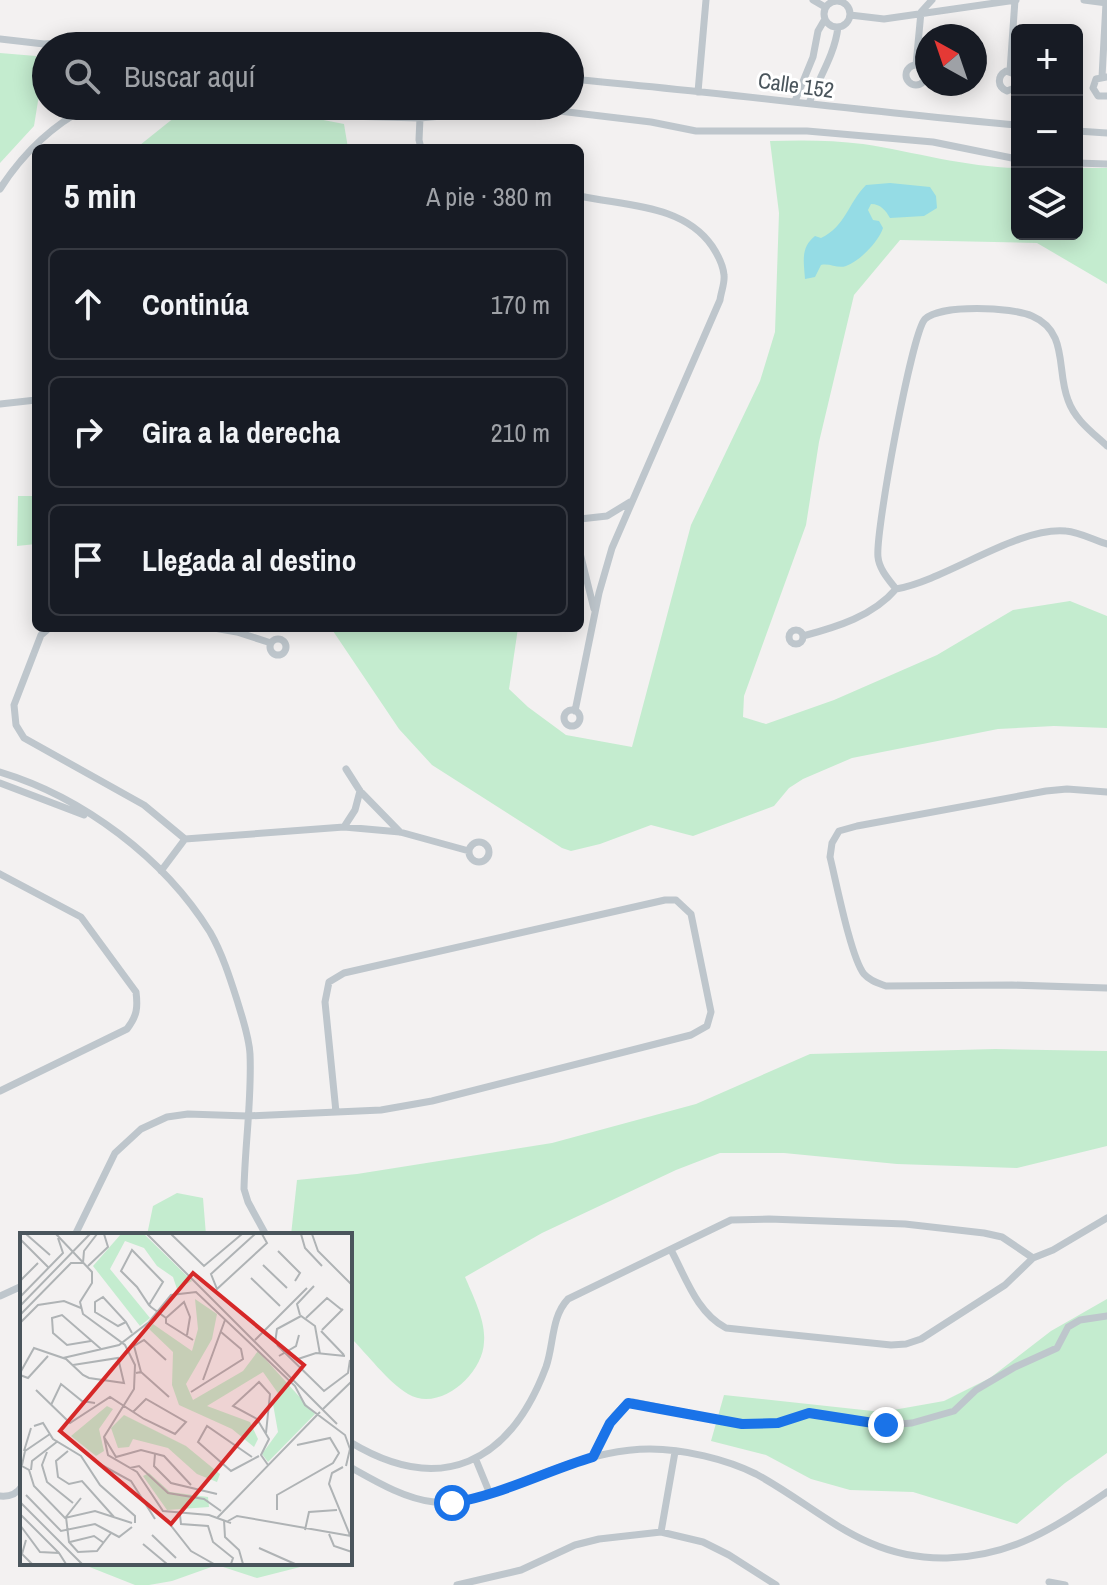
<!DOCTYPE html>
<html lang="es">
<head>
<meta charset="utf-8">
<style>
	:root { --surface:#171b24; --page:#242831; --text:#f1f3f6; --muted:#9ea1a6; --line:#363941 }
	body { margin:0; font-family:"Archivo Narrow",sans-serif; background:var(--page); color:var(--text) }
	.controls { position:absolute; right:24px; top:24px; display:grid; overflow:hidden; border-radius:12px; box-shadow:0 4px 20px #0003 }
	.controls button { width:72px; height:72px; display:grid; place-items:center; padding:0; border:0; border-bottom:2px solid var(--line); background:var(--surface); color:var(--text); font:40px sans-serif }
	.compass { position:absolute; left:915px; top:24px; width:72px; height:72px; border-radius:50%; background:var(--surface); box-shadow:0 4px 20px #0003; rotate:320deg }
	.stop { position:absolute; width:24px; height:24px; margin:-18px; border:6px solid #1a73e8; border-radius:50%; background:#fff }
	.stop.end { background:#1a73e8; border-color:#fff; box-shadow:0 2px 8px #0008 }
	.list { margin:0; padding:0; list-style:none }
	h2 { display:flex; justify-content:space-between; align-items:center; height:104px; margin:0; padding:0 32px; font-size:34px }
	h2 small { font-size:26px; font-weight:400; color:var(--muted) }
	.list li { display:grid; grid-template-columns:52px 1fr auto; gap:24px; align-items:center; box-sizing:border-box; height:112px; margin:0 16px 16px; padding:0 16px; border:2px solid var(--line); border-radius:12px }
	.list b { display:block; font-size:30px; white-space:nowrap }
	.list em { font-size:26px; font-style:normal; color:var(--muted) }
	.icon { flex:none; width:44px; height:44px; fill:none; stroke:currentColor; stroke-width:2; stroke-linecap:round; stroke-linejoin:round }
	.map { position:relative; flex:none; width:1107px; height:1585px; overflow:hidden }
	.search { position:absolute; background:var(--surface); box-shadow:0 4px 20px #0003; left:32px; top:32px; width:552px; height:88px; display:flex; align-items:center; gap:20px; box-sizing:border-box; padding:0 28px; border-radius:44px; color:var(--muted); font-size:30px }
	.panel { position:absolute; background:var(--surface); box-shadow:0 4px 20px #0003; left:32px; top:144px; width:552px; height:488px; border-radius:12px }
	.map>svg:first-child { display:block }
	.green { fill:#c4eccf }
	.water { fill:#95dce5 }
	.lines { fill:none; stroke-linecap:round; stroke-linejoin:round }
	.street { stroke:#bec6cc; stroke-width:7 }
	.route { stroke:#1a73e8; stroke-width:10 }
	.labels { text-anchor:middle; stroke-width:6; stroke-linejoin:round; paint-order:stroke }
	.street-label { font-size:22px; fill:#4a555c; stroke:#fff }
	.inset-road { fill:none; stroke:#afb3b5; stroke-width:2 }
	.view { fill:#d62828; fill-opacity:0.15; stroke:#d62828; stroke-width:4 }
	.inset-edge { fill:none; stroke:#4a555c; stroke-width:4 }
</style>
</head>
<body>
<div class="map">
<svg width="1107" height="1585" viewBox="0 0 1107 1585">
	<rect width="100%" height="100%" fill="#f3f1f1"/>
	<path class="green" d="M0,53l36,3 7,14 -9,56 -34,37z
		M210,106h41l93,18 4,24h-206l-2,-3 40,-32z
		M770,141c31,-1 63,-1 93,3 52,8 102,23 154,24v66h60v-66h30v116l-70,-41 -137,-3 -46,55 -35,147 -13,83 -62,171 -1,21 23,7 68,-24 103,-45 76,-45 57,-9 37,15v112l-53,-2 -56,3 -146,29 -49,21 -14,9 -15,18 -81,30 -42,-11 -51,19 -29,7 -9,-3 -130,-83 -33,-36 -68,-101h187l-9,61 19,18 38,28 66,12 59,-222 69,-144 15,-49 4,-119z
		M18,496h18v48l-19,2z
		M995,1049l112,2v95l-90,22 -120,-4 -113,-11h-64l-44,17 -134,63 -77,44c8,19 21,44 19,65 -1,32 -44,71 -76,52 -20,-12 -41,-40 -58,-57v-102h-59l6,-55 60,-6 195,-31 144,-39 114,-50z
		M177,1193l26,5 3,37h-59l6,-29z
		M1107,1299v154l-42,30 -48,41 -104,-32 -63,-2 -39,-11 -45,-24 -55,-14 13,-46 158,17 62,-11 46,-23 61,-47z
		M87,1563h229l-59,15 -40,-13 -45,16 -23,4h-14l-48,-19z"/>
	<path class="water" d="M890,183l40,4 6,9 1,12 -13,8 -34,2c-4,-7 -9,-14 -19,-14l-3,6 5,10 6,1 4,7c-4,13 -23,33 -37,38 -8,3 -16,-3 -25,-1l-6,12 -10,2c-1,-17 -5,-31 10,-43l6,2c25,-12 27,-35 45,-53z"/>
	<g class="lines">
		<path class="street" d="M813,0l12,7
			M1084,0l23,3
			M824 14a13 13 0 1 1 26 0a13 13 0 1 1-26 0Z
			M850,15l34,4 132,-19
			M0,39l44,5 53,-4 75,6
			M906 75a10 10 0 1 1 20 0a10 10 0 1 1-20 0Z
			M916,65l5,-53 11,-12
			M1010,71l5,-71
			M1017,75l-11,-4c-9,5 -9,16 1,20l10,-4
			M1102,77l4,-74
			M1107,77l-11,2 -3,9 5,8h9
			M570,79c149,13 298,33 447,46
			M698,92l8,-92
			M795,101l18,-44 5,-26 7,-12
			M809,103c10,-25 26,-49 29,-76
			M300,106l44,10 76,2 66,-6 73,-1 92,11 45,9h111l126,11 84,17
			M420,118l-1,22 2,8
			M1077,131l30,2
			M1077,163l30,1
			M0,189c23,-36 51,-63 89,-83
			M0,404l36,-4
			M1107,446c-15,-14 -32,-26 -39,-46 -12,-30 1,-68 -36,-84 -20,-9 -91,-12 -107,3 -13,13 -50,214 -47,238 1,12 11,23 18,32 51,-9 122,-63 170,-58 13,1 28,9 41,13
			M580,519l27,-3 23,-14
			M580,553l14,56
			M49,628l-8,7 -27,70 2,20 8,13 120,67 41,34 -24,32
			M214,628l23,4 34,11
			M789 637a7 7 0 1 1 14 0a7 7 0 1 1-14 0Z
			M803,636c34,-9 70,-20 93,-47
			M270 647a8 8 0 1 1 16 0a8 8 0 1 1-16 0Z
			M564 718a8 8 0 1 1 16 0a8 8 0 1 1-16 0Z
			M575,711l24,-118 13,-45 108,-248c1,-8 5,-17 4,-25 -1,-11 -6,-20 -12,-29 -29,-42 -87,-40 -132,-50
			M346,769l14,22 40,41
			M0,772c83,25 164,86 210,160 12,21 20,46 27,68 5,17 12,36 13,54 2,44 -5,90 -6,135l4,13 18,33
			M0,783l84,32
			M1107,792l-40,-3 -21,2 -189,35 -18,5 -7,12 -2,14c6,24 21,101 34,117 6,7 14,9 22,12l126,-1 95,3
			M344,827l11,-17 5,-19
			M185,839l159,-12 56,5 69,19
			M469 852a10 10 0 1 1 20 0a10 10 0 1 1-20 0Z
			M0,874l81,43 55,75c2,16 1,24 -9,37l-127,62
			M75,1235l40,-82 26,-24 26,-12 21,-3 59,2 134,-6 51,-9 259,-66 16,-9 4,-14 -20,-98 -15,-14h-11l-321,73 -15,9 -4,20 11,110
			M671,1250c15,28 26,63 55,78l165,17 15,-1 15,-5 84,-54 28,-27 20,-8 54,-32
			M0,1296l22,-10
			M350,1442c91,55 160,21 196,-75 8,-23 5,-50 22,-68l163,-79 38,-1 136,5 79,9 18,4 31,21
			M593,1457c8,-19 19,-49 40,-55l109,22 36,-1 31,-10 77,12 26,-2 42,-12 22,-21 39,-23 42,-19 11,-21 12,-7 27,-4
			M476,1460l14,34
			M350,1467c25,14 55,32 84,35 43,4 82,-20 121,-33 30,-11 63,-20 95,-20 33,0 76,10 106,25 66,36 108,86 191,84 66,-2 107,-30 160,-66
			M0,1496c10,1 17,-2 22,-10
			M661,1532l14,-80
			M1049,1582l16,3
			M457,1585l64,-15 54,-25 24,-6 62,-7 42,10 26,13 47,30"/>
	</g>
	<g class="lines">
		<path class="route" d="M452,1503c49,-8 94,-32 141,-46l17,-34 18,-20 114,21 36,-1 31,-10 77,12"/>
	</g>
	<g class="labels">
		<g class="street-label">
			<text transform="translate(796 85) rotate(8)" y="8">Calle 152</text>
		</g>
	</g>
	<g transform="translate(20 1233)">
		<rect width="332" height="332" fill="#f3f1f1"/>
		<path d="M101,1h23l48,47 -15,8 -4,-12 -16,-11 -13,-18 -19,-7 -15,28 40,49 -10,8 -47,-60zM175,66l22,15 -5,25 -26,45 7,16 50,-29 15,-20 57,63 -47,48 -6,-8 16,-22 -5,-28 7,-8 -17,-24 -56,34 43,16 8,17 -4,8 -22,-18 -53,-24 -7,-20 1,-33 -24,-23 4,-5 39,27 6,-22zM87,173l6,3 -14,20 5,22 -8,5 -25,-20zM104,182l62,31 34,28 -3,8 -20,-8 -29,-26 -35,-9 -4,8 -11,1 -7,-20zM129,240l21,19 38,5 1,10 -42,3 -24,-34z" fill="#c4eccf"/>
		<path class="inset-road" d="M6,1l24,21M36,1l36,38v11l-12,19 3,12 42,31 10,20 -1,24 -30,48 4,18 29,17 26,39 46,4 22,8M127,1l190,190M151,1l33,32 38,-32M235,1l-44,40 6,15 50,-46 -5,-9M281,1l4,14 17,18M292,1l6,17 34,34M0,6l28,28M258,18l22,22 -5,8M63,30l1,-12 13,-17M243,32l24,23M68,33l20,-19 -4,-13M231,45l29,28M0,48l18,-18M0,64l43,-44 -5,-15M129,72l14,-23 -31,-32 -11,21 16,16 12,18 2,2 15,11v5l27,17M0,73l70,-72M0,82l51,-52h12M280,82l-3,-11 17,-18M146,85l18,-16 6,15 -3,18M286,85l21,-20 15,12M106,89l-8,4 -23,-14v-10l8,-5 23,25 6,11M0,90l18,-18 26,-4 17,7M302,97l21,-21M301,98l23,24M235,107l52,-52M71,108l-24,4 -14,-12 -1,-15 10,-3 39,34M255,110l2,-14 24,-13 14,10 5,28M257,112l47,46 24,-18 2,-13M259,123l17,-10 3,-11M43,125l56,-13 30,-23 22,-27 25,-3 99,94 10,19 40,30 5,14 -4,17M278,126l18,-6 29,3M121,139l28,25M0,140l14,-25 32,11 17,16 6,3 35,5 -6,-25 -45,7M116,140l5,-1 -7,-26 10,-6 22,20M0,142l8,3 20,-22M183,147l22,-60M16,157l34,33 40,-26 34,22 31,15 11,-12 -40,-23 -13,13M171,159l52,-33 -2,-10 -20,-17M31,172l10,-21 21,17 13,2M303,176l29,-28M14,193l9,-3 10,16 28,17 19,29 35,31v7M246,200l4,-39 -11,-12 -26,24 24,13 12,20 -8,16 7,10M84,204l12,20 25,-7 23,6 27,29M4,218l7,-23M48,218l-12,10 2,16 11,7 13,-3 32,36M27,219l-5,13 5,17 26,21M135,221l-1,12 17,17 46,11M232,224l-45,-31 -9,16 33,29 28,-15M78,230l33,18 24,38M0,232l9,5 5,16 31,32 30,-7 37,12M2,232l3,-14 25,-17M323,234l-11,6 -3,11 23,56M110,235l9,-2 29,27 36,6 17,12M11,237l1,-9 26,-20M6,262l35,36 34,-7 24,13 13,-10M61,265l-15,19 3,25 9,10 19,-1 14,-18M0,269l62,62M257,277v-15l56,-32 6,-10 -9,-15 -33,7M1,282l38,38M160,282l1,9 27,2 5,16 20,16 -2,6M145,285l26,33 23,13M197,285l103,-106M204,287l1,17 14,13 4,14M208,288l9,-5 114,20M0,292l20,27 19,1 7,11M285,297l4,-18 28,-2M309,301l5,12 18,6M132,302l24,23M6,307l-4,14 10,10M50,309l24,-6 10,7M123,311l24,20M239,315l36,16"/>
		<path class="view" d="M173,40l111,92 -133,159 -111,-93z"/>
		<rect width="332" height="332" class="inset-edge"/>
	</g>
</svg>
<div class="controls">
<button>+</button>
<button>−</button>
<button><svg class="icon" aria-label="layers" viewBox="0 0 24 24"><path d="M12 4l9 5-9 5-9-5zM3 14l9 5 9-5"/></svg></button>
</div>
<svg class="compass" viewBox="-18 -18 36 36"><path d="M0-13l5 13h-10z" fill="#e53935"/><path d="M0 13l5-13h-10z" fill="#9ea1a6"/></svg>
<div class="stop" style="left:452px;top:1503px"></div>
<div class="stop end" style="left:886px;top:1425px"></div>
<div class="search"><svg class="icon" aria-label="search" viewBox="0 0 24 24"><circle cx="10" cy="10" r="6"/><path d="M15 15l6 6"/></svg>Buscar aquí</div>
<section class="panel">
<h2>5 min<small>A pie · 380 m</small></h2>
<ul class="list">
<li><svg class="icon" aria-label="ahead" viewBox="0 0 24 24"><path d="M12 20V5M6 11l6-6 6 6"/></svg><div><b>Continúa</b></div><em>170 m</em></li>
<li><svg class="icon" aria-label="right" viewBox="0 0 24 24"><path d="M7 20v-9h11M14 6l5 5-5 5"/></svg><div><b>Gira a la derecha</b></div><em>210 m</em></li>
<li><svg class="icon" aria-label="arrive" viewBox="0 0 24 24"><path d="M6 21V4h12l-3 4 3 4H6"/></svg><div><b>Llegada al destino</b></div></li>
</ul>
</section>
</div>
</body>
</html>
